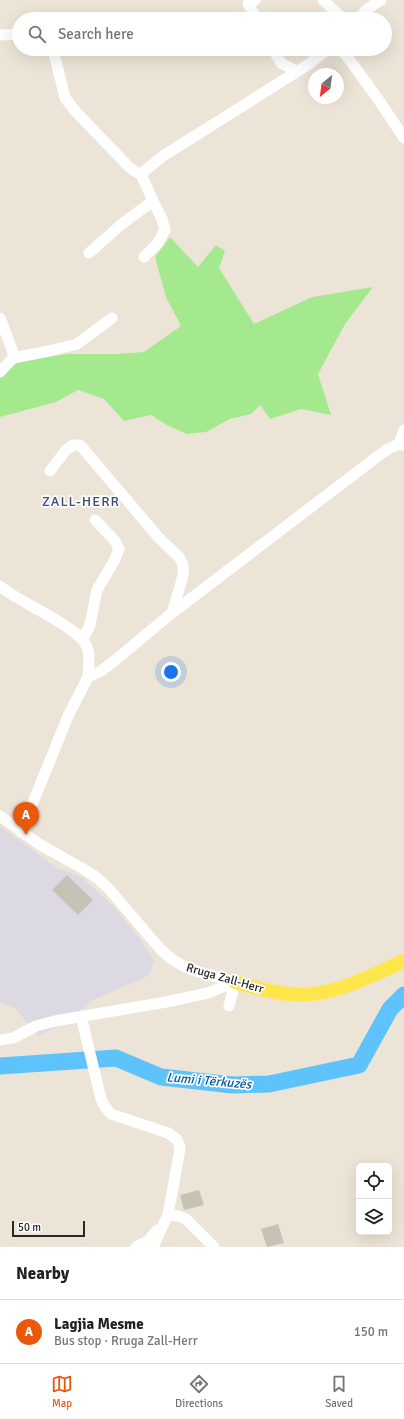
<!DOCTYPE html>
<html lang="en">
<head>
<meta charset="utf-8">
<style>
	:root { --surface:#fff; --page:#f6f6f6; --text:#202124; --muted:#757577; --line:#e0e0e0; --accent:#ea580c }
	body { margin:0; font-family:Signika,sans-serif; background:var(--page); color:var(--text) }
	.controls { position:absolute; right:12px; bottom:12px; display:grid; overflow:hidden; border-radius:6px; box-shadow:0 4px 16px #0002 }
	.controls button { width:36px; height:36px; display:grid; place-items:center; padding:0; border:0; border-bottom:1px solid var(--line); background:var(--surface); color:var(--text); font:20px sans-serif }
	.compass { position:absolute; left:308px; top:68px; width:36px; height:36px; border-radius:50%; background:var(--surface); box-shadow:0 4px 16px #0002; rotate:209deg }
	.scale { position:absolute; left:12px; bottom:10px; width:73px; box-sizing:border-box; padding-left:4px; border:2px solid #282828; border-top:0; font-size:11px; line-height:14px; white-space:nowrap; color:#282828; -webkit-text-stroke:3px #fff; paint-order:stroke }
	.you { position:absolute; left:171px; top:672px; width:14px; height:14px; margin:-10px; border:3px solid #fff; border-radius:50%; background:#1a73e8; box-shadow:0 0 0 6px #1a73e833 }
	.badge { display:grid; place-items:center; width:26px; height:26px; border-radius:50%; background:var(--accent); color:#fff; font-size:13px; font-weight:700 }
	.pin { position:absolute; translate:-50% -33px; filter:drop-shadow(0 1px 2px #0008) }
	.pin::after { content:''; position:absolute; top:21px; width:14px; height:12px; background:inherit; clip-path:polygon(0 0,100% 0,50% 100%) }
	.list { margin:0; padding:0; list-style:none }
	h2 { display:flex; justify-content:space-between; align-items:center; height:52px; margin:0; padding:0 16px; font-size:17px }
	h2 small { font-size:13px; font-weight:400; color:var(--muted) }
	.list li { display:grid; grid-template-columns:26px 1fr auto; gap:12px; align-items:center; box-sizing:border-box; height:64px; padding:0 16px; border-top:1px solid var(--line) }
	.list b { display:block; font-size:15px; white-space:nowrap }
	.list p { margin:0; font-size:13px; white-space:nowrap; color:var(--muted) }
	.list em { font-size:13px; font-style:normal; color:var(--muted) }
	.icon { flex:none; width:22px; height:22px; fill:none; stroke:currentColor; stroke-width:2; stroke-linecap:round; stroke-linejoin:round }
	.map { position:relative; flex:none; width:404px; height:1247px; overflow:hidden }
	.search { position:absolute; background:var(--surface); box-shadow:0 4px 16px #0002; left:12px; right:12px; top:12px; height:44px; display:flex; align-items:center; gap:10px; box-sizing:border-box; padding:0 14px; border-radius:22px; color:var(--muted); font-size:15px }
	.sheet { height:116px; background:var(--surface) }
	nav { display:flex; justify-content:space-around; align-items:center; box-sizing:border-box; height:56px; border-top:1px solid var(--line); background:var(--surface); font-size:11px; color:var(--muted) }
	nav a { display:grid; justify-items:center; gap:2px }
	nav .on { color:var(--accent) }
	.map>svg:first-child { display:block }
	.industrial { fill:#ddd9e3 }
	.green { fill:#a4e98d }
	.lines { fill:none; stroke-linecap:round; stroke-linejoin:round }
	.river { stroke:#5ec2fb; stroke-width:17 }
	.building { fill:#c7c2b8 }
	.minor { stroke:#fff; stroke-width:11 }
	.major { stroke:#ffe64a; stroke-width:14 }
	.labels { text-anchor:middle; stroke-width:3.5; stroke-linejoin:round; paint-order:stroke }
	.street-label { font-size:12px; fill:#282828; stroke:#fff }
	.water-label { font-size:13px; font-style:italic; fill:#005ba4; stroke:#fff }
	.quarter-label { font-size:14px; letter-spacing:1px; fill:#44497d; stroke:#fff }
</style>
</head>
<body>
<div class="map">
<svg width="404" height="1247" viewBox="0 0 404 1247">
	<rect width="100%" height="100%" fill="#ece5d7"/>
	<path class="industrial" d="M0,826l57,42 25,9 30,28 26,31 16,24 -4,14 -10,6 -47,20 -24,21 -31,15 -23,-28 -15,-5z"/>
	<path class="green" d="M170,237l28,30 18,-22 9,6 -6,17 35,56 58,-27 61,-10 -28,37 -27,50 13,41 -30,-6 -31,10 -10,-14 -9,9 -21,5 -24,13 -19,2 -20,-9 -16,-10 -27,6 -20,-22 -26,-9 -22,12 -56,15v-41l17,-14 50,-8h50l27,-2 37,-26 -15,-29 -11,-40z"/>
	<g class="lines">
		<path class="river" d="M0,1066l116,-8 45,19 72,8 36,-1 90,-19 31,-56 14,-14"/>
	</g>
	<path class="building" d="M67,875l26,25 -15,15 -26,-25z
		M199,1190l5,15 -20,5 -4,-15z
		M278,1224l6,19 -17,4 -6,-18z"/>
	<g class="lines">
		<path class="minor" d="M255,0l-7,4 9,15
			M323,0l20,19
			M359,19l7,-9 15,-10
			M0,35l19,-1
			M53,49l12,49 12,15 53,55 6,4 5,2
			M273,49l8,14 15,8
			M340,49l6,6 32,44 26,39
			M89,253l34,-30 30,-22 -12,-27 22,-18 146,-92 19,-15
			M144,257l14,-14 7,-13 -3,-11 -9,-18
			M0,318l13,34v6l-13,14
			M13,358l36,-7 28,-7 35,-26
			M399,444l5,-14
			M50,471l16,-21 7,-5h7l79,93 20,19 4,8v11l-11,37
			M0,586c18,17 83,41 88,64 2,9 0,19 0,27
			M83,639l7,-14 7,-35 18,-31 4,-10 -4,-8 -20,-21
			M0,816l39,28 41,23 16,10 13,12 52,61 12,10 12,7 14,5 36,10
			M21,832l47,-116 20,-39 13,-6 12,-9 59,-49 214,-163 13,-6 5,1
			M229,1006l6,-24
			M81,1016l20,83 4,8 6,7 57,19c8,5 11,7 12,16l-12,66 -15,32
			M0,1040l13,-2 23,-12 19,-5 111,-19 42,-9 27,-11
			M168,1215l11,1 7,3 28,28
			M136,1247l13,-7 8,-10"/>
		<path class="major" d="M235,982c17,5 35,10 53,12 42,5 79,-17 116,-33"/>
	</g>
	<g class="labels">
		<g class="street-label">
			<text transform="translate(225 978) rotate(16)" y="4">Rruga Zall-Herr</text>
		</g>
		<g class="water-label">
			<text transform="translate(209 1080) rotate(5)" y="5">Lumi i Tërkuzës</text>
		</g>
		<g class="quarter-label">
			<text x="81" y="506">ZALL-HERR</text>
		</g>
	</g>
</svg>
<div class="controls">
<button><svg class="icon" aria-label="locate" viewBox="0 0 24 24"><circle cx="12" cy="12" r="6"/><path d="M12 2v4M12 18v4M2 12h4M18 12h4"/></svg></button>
<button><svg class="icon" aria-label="layers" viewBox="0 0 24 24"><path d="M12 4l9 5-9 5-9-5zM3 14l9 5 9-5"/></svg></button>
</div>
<svg class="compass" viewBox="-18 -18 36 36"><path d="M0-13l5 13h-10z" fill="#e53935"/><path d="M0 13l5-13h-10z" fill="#757577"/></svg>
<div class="scale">50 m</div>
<div class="you"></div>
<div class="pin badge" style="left:26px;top:835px">A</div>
<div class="search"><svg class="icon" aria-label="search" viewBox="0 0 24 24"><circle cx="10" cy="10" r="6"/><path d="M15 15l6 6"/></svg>Search here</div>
</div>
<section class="sheet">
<h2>Nearby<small></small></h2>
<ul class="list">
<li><span class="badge">A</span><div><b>Lagjia Mesme</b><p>Bus stop · Rruga Zall-Herr</p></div><em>150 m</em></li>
</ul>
</section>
<nav>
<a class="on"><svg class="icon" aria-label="map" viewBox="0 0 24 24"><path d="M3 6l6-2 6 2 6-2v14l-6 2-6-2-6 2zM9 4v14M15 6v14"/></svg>Map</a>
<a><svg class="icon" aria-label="directions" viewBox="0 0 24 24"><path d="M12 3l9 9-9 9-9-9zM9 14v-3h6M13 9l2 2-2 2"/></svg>Directions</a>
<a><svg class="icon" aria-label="saved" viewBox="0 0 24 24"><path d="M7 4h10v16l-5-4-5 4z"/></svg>Saved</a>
</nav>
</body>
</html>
